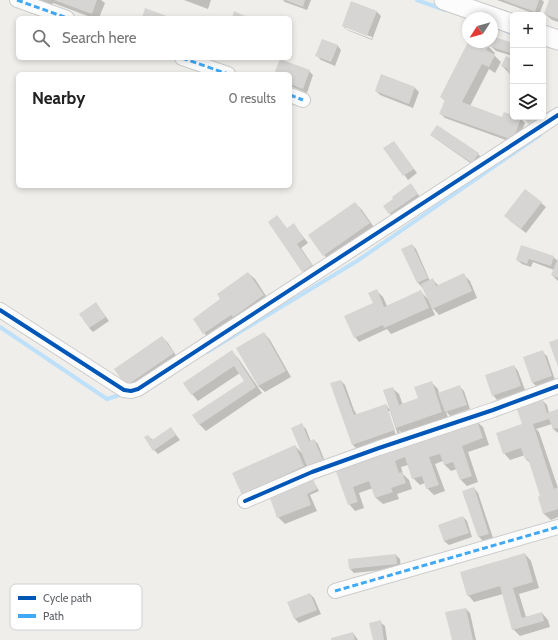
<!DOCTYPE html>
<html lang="en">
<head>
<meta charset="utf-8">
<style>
	:root { --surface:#fff; --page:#f2f2f2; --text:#222; --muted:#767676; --line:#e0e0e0 }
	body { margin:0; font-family:Cabin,sans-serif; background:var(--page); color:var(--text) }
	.controls { position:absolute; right:12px; top:12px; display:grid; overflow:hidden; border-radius:6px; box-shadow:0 2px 6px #0003 }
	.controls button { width:36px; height:36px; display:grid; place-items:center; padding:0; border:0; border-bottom:1px solid var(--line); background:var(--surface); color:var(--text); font:20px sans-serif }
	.compass { position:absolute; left:462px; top:12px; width:36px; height:36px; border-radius:50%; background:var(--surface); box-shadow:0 2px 6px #0003; rotate:234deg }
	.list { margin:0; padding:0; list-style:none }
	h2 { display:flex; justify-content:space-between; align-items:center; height:52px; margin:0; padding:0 16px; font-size:17px }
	h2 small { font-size:13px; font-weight:400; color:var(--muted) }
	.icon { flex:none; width:22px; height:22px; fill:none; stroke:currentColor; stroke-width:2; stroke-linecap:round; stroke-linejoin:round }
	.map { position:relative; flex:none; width:558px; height:640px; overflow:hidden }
	.search { position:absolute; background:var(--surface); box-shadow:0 2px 6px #0003; left:16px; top:16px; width:276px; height:44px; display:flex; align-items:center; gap:10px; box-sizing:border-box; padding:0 14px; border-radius:6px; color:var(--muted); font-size:15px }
	.panel { position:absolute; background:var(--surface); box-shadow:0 2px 6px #0003; left:16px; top:72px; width:276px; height:116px; border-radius:6px }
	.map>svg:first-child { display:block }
	.shadow { fill:#0003; fill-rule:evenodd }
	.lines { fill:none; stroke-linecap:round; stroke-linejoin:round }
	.stream { stroke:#bfe0f9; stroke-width:4 }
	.building { fill:#d6d5d3 }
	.street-casing { stroke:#cbcccc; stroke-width:16 }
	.secondary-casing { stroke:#cacacb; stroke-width:21 }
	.street { stroke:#fdfcfc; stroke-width:14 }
	.secondary { stroke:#fdfcfc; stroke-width:19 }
	.quiet { stroke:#3fa9f5; stroke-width:3; stroke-dasharray:6 3; stroke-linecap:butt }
	.cycleway-casing { stroke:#fff; stroke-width:6 }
	.cycleway { stroke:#0057b8; stroke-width:4 }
	.key { fill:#fff; stroke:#cfd0d2; stroke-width:1 }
	.key-label { font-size:11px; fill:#5f6368 }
</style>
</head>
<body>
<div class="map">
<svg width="558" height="640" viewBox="0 0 558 640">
	<rect width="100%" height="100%" fill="#efeeea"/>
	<path class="shadow" d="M40,0h61l4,3 -6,15h-6l-40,-15 -1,2z
		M184,0h27l-3,9z
		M283,0h28l-4,10 -22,-8z
		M497,0h45l2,2 -5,13h-1z
		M550,0l8,1v21l-6,-2 -7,-6z
		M377,12l4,4 -9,24 -25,-10 -4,-4zM346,27l26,10v2l-26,-10z
		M492,37l21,7v12l-17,-5 -9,-9h5z
		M469,42h17l-1,1 10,10 -1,2 7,7 -6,11 -6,-4 -19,37 32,12 11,-2 8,3 4,4 -8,21 -72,-26 -4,-4 4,-13 -4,-4z
		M337,45l4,5 -6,16 -14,-6 -4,-4z
		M513,61v16l-11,-11z
		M309,71l4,4 -6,18 -17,-7v-12h-15z
		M382,75l33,13 4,4 -6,16 -33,-13 -4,-4z
		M431,135l47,19 4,4 -6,9 -40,-28z
		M394,142l23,31 -9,7 -23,-32z
		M411,185l10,13 -27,19 -5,-4 6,-14z
		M525,190l21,17 -20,26 -17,-13z
		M355,203l7,7 14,20 -46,32 -6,-7z
		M277,216l10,13 7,-4 14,18 -7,5 15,22 -9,5 -4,-4z
		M412,245l4,4 14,32 3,-1 6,6 25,-11 6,6 7,17 -38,17 -8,-9 4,9 -44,19 -4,-5 -28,13 -4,-5 21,-30v-17l7,7 4,9 34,-14 8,8 -7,-13 -4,-4 -15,-34z
		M553,257l5,4v-1v21l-6,-6 2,-5 -21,-8 -2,5 -9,-3 -5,-4z
		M248,273l7,6 15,23 -62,35 -4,-4z
		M96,303l13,18 -16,11 -4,-4z
		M264,333l6,7 21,37 -26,15 -7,-6z
		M162,337l6,6 11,17 -46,32 -6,-6z
		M232,352l6,6 24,35 -56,38 -7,-7 46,-42 -5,-9 -42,28 -6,-7z
		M542,352l5,4 8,24 -18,7 -4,-4z
		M514,366l4,5 7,19 -28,10 -4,-5z
		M341,381l4,4 9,25 3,5 29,-10 4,5 2,-22 7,6 4,11 17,-6 11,-17 7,7 1,4 20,-7 5,5 6,18 -20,7 -4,-5 2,7 -45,16 -4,-4 2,7 -42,14 -6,-6 -21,-61zM388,411h2l8,24h-2z
		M543,401l4,4 2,8 9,-3v23l-5,-4 -1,-5 -16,5 3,3 19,56v29l-7,3 -7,-6 -3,-18 -11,-33 -4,-4 -1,-4 -15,5 -6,-7 18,-27z
		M476,421l7,6 6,18 -21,7 10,30 -11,4 -6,-6 -4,-11 -6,2 -6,-6 -2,-4 -8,3 10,27 -11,4 -7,-7 -2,-5 -5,2 -7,-7 -5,-13 -7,2 2,7 6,6 3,9 -15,5 2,5 -16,5 -7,-6 -3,-10 -14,5 5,15 -9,3 -6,-7 -12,-35z
		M302,425l4,4 5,13 3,-2 4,4 8,20 -14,6 -5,-6 3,9 -68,21 53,-48 9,9z
		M171,428l9,12 -22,14 -4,-4 -6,-14 5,4z
		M312,479l7,12 -9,4 7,16 -32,13 -7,-7z
		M474,488l4,5 15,45 -10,3 -4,-4 -15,-45z
		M463,517l4,4 5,16 -23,8 -5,-4 -5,-16z
		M525,554l6,7 8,27 -20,6 7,23 16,-4 6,7 2,7 -30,9 -7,-7 -10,-35 -29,8 -6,-7z
		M396,555l4,4 1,9 -47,5 -4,-4z
		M310,594l4,4 7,16 -22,9 -4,-4z
		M466,609l4,4 6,27h-23z
		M380,622l5,4 2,14h-13z
		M353,633l5,7h-26z"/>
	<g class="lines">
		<path class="stream" d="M417,0l28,10
			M506,31l7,3
			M0,327l107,72 16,-5
			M207,352l150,-91 183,-126"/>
	</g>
	<path class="building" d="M54,0h43l-5,14z
		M285,0h20l-2,7z
		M503,0h36l-4,12z
		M549,0h9v19l-14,-5z
		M351,1l26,10 -10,25 -25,-10z
		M145,8l27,10h-30z
		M234,11l11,5v2h-13z
		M492,36l21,7v11l-24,-8 -3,4 9,5 -6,12 -7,-3 -20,38 40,15 2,-5 9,3v2l8,1 -8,22 -74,-26 6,-14 -5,-3 28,-55h24z
		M322,39l16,6 -7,17 -16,-6z
		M506,56l7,4v15l-6,-3 1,-3 -7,-3z
		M280,59l30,11 -7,19 -13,-5v-10h-16z
		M381,74l34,13 -6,17 -34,-13z
		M522,117h21l-11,10z
		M437,125l42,28 -7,10 -42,-28z
		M394,141l20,28 -11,7 -20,-28z
		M411,183l7,11 -29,20 -6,-8 10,-7 -1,-2z
		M525,189l17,13 -21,27 -17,-13z
		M355,202l15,21 -47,33 -15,-21z
		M277,215l10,13 7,-5 10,16 -7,5 15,21 -10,7 -34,-50z
		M412,244l16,34 -11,5 -16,-34z
		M521,245l33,11 -3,10 -22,-7 -2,5 -11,-4z
		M558,258v20l-7,-3z
		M248,272l16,23 -31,22 -2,-2 -28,19 -10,-15 27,-20 -3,-5z
		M464,273l8,18 -40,18 -11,-25 12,-6 3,8z
		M377,289l7,18 37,-17 8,18 -45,20 -1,-3 -29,13 -10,-22 29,-13 -5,-10z
		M96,302l10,15 -17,11 -10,-14z
		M264,332l22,39 -28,15 -22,-38z
		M162,336l12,17 -48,33 -12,-17z
		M558,339v28l-9,-25z
		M232,350l24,37 -57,38 -7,-10 52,-34 -10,-15 -43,29 -8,-12z
		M543,350l9,26 -20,7 -9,-26z
		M514,365l7,21 -29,10 -7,-21z
		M341,380l13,35 32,-11 9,26 -43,15 -22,-62z
		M432,381l10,31 -46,16 -13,-38 10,-3 6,18 19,-7 -4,-11z
		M460,385l7,20 -22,7 -7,-19z
		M543,400l4,13 11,-4v19l-5,1 -4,-10 -16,5 21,65 4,-2v22l-15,5 -5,-17 2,-1 -12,-37h-3l-4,-11 -18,6 -7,-21 26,-9 -5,-15z
		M477,420l6,18 -21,8 10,30 -12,4 -7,-18 -9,3 -4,-11 -11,3 10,28 -13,4 -4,-13 -10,3 -7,-22 -10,4 4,12 3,-1 4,11 -15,5 2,4 -18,6 -6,-17 -16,6 5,15 -10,3 -13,-36z
		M302,423l7,18 5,-2 9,21 -16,6 -16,-38z
		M171,427l5,8 -23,16 -9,-14 4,-2 4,5z
		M295,445l9,21 -62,29 -10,-22z
		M313,478l4,11 -10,5 4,11 -34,13 -8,-23z
		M474,487l15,47 -11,3 -16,-46z
		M463,516l6,17 -25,8 -6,-16z
		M525,553l8,29 -20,6 9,30 20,-6 2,9 -32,9 -12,-44 -33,10 -7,-24z
		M396,554l1,10 -48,5 -1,-10z
		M310,593l7,17 -23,9 -7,-17z
		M466,608l7,32h-21l-7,-28z
		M381,620l3,20h-11l-4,-17z
		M353,632l2,8h-24v-2z"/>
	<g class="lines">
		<g class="street-casing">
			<path id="street" d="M17,0l50,18
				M182,58l46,16
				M290,95l13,5
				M0,310l124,80 7,1 7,-2 420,-274
				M245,501l67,-29 67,-24 114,-38 65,-24
				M335,591l223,-64"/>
		</g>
		<g class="secondary-casing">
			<path id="secondary" d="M444,0l69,24
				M543,35l15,5"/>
		</g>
		<use href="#street" class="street"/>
		<use href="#secondary" class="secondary"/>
		<path class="quiet" d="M17,0l50,18
			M182,58l46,16
			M290,95l13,5
			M335,591l223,-64"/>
		<g class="cycleway-casing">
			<path id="cycleway" d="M0,310l124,80 7,1 7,-2 420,-274
				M245,501l67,-29 67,-24 114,-38 65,-24"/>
		</g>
		<use href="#cycleway" class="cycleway"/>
	</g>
	<rect x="10" y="584" width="132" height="46" rx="6" class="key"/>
	<rect x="18" y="596" width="18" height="4" fill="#0057b8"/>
	<rect x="18" y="614" width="18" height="4" fill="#3fa9f5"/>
	<g class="key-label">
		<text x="43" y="602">Cycle path</text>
		<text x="43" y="620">Path</text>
	</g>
</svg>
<div class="controls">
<button>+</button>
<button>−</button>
<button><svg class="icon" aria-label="layers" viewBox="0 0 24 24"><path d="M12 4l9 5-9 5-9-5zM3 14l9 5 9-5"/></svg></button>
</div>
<svg class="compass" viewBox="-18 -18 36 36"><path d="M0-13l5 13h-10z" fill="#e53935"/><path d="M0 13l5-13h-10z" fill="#767676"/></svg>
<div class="search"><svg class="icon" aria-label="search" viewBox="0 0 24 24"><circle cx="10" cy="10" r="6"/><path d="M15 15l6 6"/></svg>Search here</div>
<section class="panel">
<h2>Nearby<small>0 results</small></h2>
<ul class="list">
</ul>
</section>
</div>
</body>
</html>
